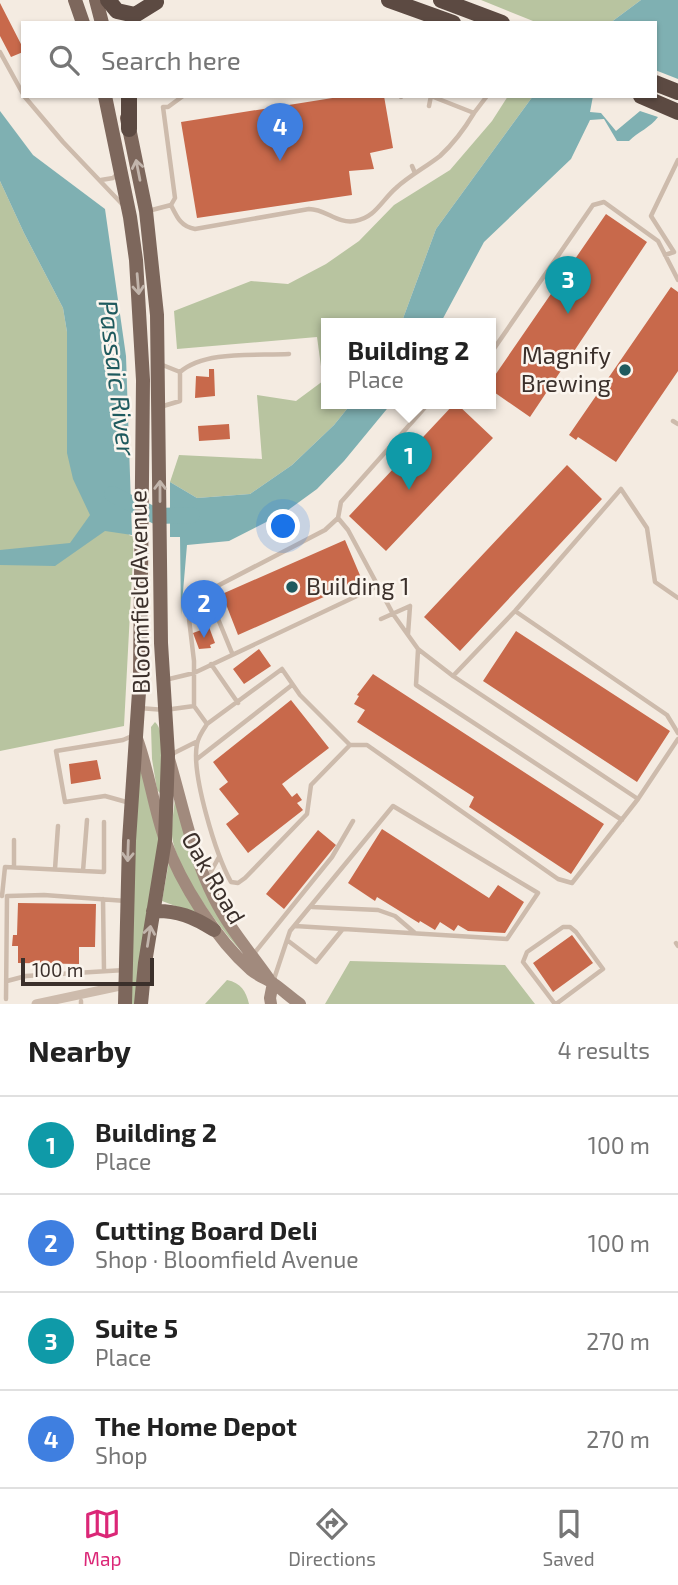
<!DOCTYPE html>
<html lang="en">
<head>
<meta charset="utf-8">
<style>
	:root { --surface:#fff; --page:#f6f6f6; --text:#222; --muted:#767676; --line:#e0e0e0; --accent:#db2777 }
	body { margin:0; font-family:"Exo 2",sans-serif; background:var(--page); color:var(--text) }
	.scale { position:absolute; left:21px; bottom:18px; width:133px; box-sizing:border-box; padding-left:7px; border:4px solid #3b302b; border-top:0; font-size:19px; line-height:24px; white-space:nowrap; color:#3b302b; -webkit-text-stroke:5px #fbf5ee; paint-order:stroke }
	.you { position:absolute; left:284px; top:527px; width:24px; height:24px; margin:-18px; border:5px solid #fff; border-radius:50%; background:#1a73e8; box-shadow:0 0 0 10px #1a73e833 }
	.badge { display:grid; place-items:center; width:46px; height:46px; border-radius:50%; background:var(--accent); color:#fff; font-size:23px; font-weight:700 }
	.pin { position:absolute; translate:-50% -58px; filter:drop-shadow(0 2px 4px #0008) }
	.pin::after { content:''; position:absolute; top:37px; width:24px; height:21px; background:inherit; clip-path:polygon(0 0,100% 0,50% 100%) }
	.popup { position:absolute; left:321px; top:318px; width:175px; height:91px; box-sizing:border-box; display:grid; place-content:center; border-radius:0px; background:var(--surface); filter:drop-shadow(0 2px 5px #0005); font-size:23px; white-space:nowrap; color:var(--muted) }
	.popup b { font-size:26px; color:var(--text) }
	.popup::after { content:''; position:absolute; left:50%; top:100%; margin-left:-14px; border:14px solid transparent; border-top-color:var(--surface) }
	.list { margin:0; padding:0; list-style:none }
	h2 { display:flex; justify-content:space-between; align-items:center; height:91px; margin:0; padding:0 28px; font-size:30px }
	h2 small { font-size:23px; font-weight:400; color:var(--muted) }
	.list li { display:grid; grid-template-columns:46px 1fr auto; gap:21px; align-items:center; box-sizing:border-box; height:98px; padding:0 28px; border-top:2px solid var(--line) }
	.list b { display:block; font-size:26px; white-space:nowrap }
	.list p { margin:0; font-size:23px; white-space:nowrap; color:var(--muted) }
	.list em { font-size:23px; font-style:normal; color:var(--muted) }
	.icon { flex:none; width:38px; height:38px; fill:none; stroke:currentColor; stroke-width:2; stroke-linecap:round; stroke-linejoin:round }
	.map { position:relative; flex:none; width:678px; height:1004px; overflow:hidden }
	.search { position:absolute; background:var(--surface); box-shadow:0 2px 5px #0004; left:21px; right:21px; top:21px; height:77px; display:flex; align-items:center; gap:18px; box-sizing:border-box; padding:0 24px; border-radius:0px; color:var(--muted); font-size:26px }
	.sheet { height:483px; background:var(--surface) }
	nav { display:flex; justify-content:space-around; align-items:center; box-sizing:border-box; height:98px; border-top:2px solid var(--line); background:var(--surface); font-size:19px; color:var(--muted) }
	nav a { display:grid; justify-items:center; gap:4px }
	nav .on { color:var(--accent) }
	.map>svg:first-child { display:block }
	.green { fill:#b8c4a0 }
	.water { fill:#7fb0b2 }
	.lines { fill:none; stroke-linecap:round; stroke-linejoin:round }
	.river { stroke:#7fb0b2; stroke-width:16 }
	.building { fill:#c8694b }
	.lane { stroke:#cdbbac; stroke-width:4.5 }
	.street { stroke:#cdbbac; stroke-width:9 }
	.secondary { stroke:#a18a7d; stroke-width:12 }
	.primary { stroke:#7d675c; stroke-width:14 }
	.highway { stroke:#5c4a42; stroke-width:16 }
	.oneway { stroke:#c2b5ac }
	.poi-dot { fill:#1f5a5e; stroke:#fbf5ee; stroke-width:2.5 }
	.labels { text-anchor:middle; stroke-width:5; stroke-linejoin:round; paint-order:stroke }
	.poi-label { font-size:24px; fill:#3b302b; stroke:#fbf5ee; text-anchor:end }
	.street-label { font-size:24px; fill:#3b302b; stroke:#fbf5ee }
	.water-label { font-size:26px; font-style:italic; fill:#1f5a5e; stroke:#fbf5ee }
</style>
</head>
<body>
<div class="map">
<svg width="678" height="1004" viewBox="0 0 678 1004">
	<rect width="100%" height="100%" fill="#f4ebe1"/>
	<path class="green" d="M481,0h160l-31,23h-72z
		M508,96h25l-97,133 -35,95h-74v80h24l-17,21 -42,40 -42,29 -53,4 -27,-16 9,-27 83,4 -5,-64 39,6 27,-20 -6,-44 -140,12 -3,-38 77,-30 37,3 38,-20 33,-23 35,-36 56,-35 42,-49z
		M0,181l24,52 39,75 4,24 62,203 5,2 -10,189 -124,25z
		M155,722c12,10 6,55 5,71l-3,-3 -5,-31 -1,-32z
		M139,763l21,73 -24,168h-5l2,-118z
		M175,798l67,154c-24,-26 -61,-75 -69,-110 -3,-13 1,-31 2,-44z
		M169,861l33,55 -40,-15z
		M350,961l155,4 30,39h-210z
		M227,980c14,3 19,11 22,24h-44z"/>
	<path class="water" d="M641,0h37v79l-23,-9v-47h-45z
		M533,96h60l-3,16 11,1 15,18 24,-20 18,6c-7,10 -20,15 -29,24h-12l-13,-22 -14,1 -19,39 -87,83 -44,82h-39l35,-95z
		M0,111l33,44 72,54 21,147 6,179 -27,-4 -50,35 -55,-1v-15l70,-7 20,-28 -17,-36 -6,-26v-121l-4,-24 -39,-75 -24,-52z
		M351,404h40l-47,57 -27,28 -33,24 -55,28 -42,4 -6,70 -1,-78h-10v-55l27,16 53,-4 42,-29 42,-40z"/>
	<g class="lines">
		<path class="river" d="M112,494l44,22 36,-1"/>
	</g>
	<path class="building" d="M0,3l23,45v4l-12,5 -11,-21z
		M345,96h39l9,52 -23,5 4,16 -25,2 3,24 -155,23 -16,-96z
		M606,214l41,28 -117,175 -39,-27v-9z
		M671,287l7,5v79l-62,91 -38,-25 -2,3 -7,-5z
		M209,369h5l1,27 -20,2 1,-22 13,1z
		M454,404h3l36,34 -107,113 -37,-35z
		M229,424l1,15 -31,2 -1,-15z
		M567,465l35,34 -142,152 -36,-34z
		M345,540l17,40 -124,55 -16,-41z
		M209,627l6,16 -5,2 1,3 -12,1 -6,-16z
		M516,631l154,100 -33,51 -154,-101z
		M259,649l12,17 -27,18 -11,-15z
		M373,674l231,150 -33,50 -102,-67 5,-10 -117,-75 8,-12 -11,-6 5,-8 -2,-1z
		M291,700l38,48 -47,36 10,13 5,-4 5,7 -5,3 6,7 -55,43 -22,-29 13,-10 -20,-25 9,-7 -15,-20z
		M97,760l4,19 -30,5 -2,-20z
		M382,829l107,69 9,-13 26,17 -19,31 -37,-2 -10,-6 -4,6 -14,-9 -5,8 -15,-9 -1,2 -42,-26 -2,4 -27,-18z
		M318,830l18,15 -52,64 -18,-15z
		M18,903l78,1 -1,43h-16v17l-61,-1v-17h-6l1,-11h4z
		M572,935l21,28 -40,29 -20,-29z"/>
	<g class="lines">
		<path class="lane" d="M0,52l23,42
			M24,96l39,46 59,62
			M401,96v1
			M431,96l43,17 13,-17
			M429,106l2,-10
			M412,166l3,7
			M101,180l12,-2 5,-5
			M171,205c6,12 10,22 24,24l114,-20c17,0 28,15 46,12 20,-3 27,-21 41,-33 13,-12 30,-21 44,-32 13,-12 25,-28 34,-43
			M171,205l4,-7 -12,-91h5l15,-11
			M148,211l23,-6
			M665,255l9,-3 -23,-36 27,-56
			M491,353l102,-148 11,-3 54,39 20,39
			M160,364l20,8v29l-20,6
			M180,372c25,-22 76,-16 109,-18
			M673,421l5,3
			M338,518l10,12 45,84 25,35 35,27 185,123
			M207,592l25,61
			M515,611l152,104 11,18
			M381,619l29,-13
			M408,634l2,-28
			M418,650l-2,35 206,135
			M211,664l27,39
			M453,676l62,-65 106,-122 26,39 8,54 23,16
			M165,680l29,-7 184,-87
			M139,708l26,2 29,-4
			M207,724l75,-55 18,26 50,50h17l191,134 14,4 66,-84 40,-60
			M350,745l-39,40 -4,29 -62,64 -7,5 -7,-1c-15,-27 -40,-108 -34,-138 1,-7 6,-14 10,-20l-13,-18v-45l-5,-42 9,-6 2,-18 125,-65 13,-12 3,-16 87,-98
			M172,754l24,-12
			M197,759l95,-74
			M130,803l-25,-7 -40,6 -9,-51 67,-11 9,-4
			M14,840v27
			M55,869l3,-43
			M83,871l4,-51
			M208,877l11,-20
			M2,896l3,-29 99,5v-50
			M8,896l36,-1 82,6
			M103,899l1,72
			M312,907l66,3 17,6 20,17
			M287,940l29,22 26,-32
			M676,943l2,3
			M252,956l80,-99 21,-36
			M7,981l19,-5 99,-6
			M273,982l17,-51 103,-125 145,87 -31,46 -212,-13
			M6,999l1,-103
			M81,1004v-3
			M555,1004l-32,-42 4,-10 36,-25h7l6,5 27,37 -47,35"/>
		<path class="street" d="M36,1004l89,-19"/>
		<path class="secondary" d="M136,736c13,34 17,70 29,104 16,44 51,99 86,130 7,6 16,9 23,14 9,6 17,14 26,20
			M169,759c14,47 23,96 45,139 15,30 36,54 55,81
			M271,1004l-1,-6 3,-15"/>
		<path class="primary" d="M75,0l8,23
			M96,0l6,23
			M105,96l25,121 6,43 7,120 -3,297 -11,164 -4,163
			M127,118l19,93 11,104 4,328 7,112 -3,85 -20,123 -4,41
			M153,911c24,-1 41,6 61,19"/>
		<path class="highway" d="M108,0l9,11 18,4 21,-13
			M389,0l64,23
			M441,0l61,23
			M655,83l23,9
			M129,96v33
			M641,96l37,16"/>
	</g>
	<defs><path id="oneway-shaft" d="M-6 0H5M1.5-3L5.5 0L1.5 3" fill="none" stroke-width="1.6" stroke-linecap="round" stroke-linejoin="round" transform="scale(1.75)"/></defs>
	<g class="oneway">
		<use href="#oneway-shaft" transform="translate(138 170) rotate(-101)"/>
		<use href="#oneway-shaft" transform="translate(138 284) rotate(85)"/>
		<use href="#oneway-shaft" transform="translate(160 491) rotate(-90)"/>
		<use href="#oneway-shaft" transform="translate(128 851) rotate(92)"/>
		<use href="#oneway-shaft" transform="translate(149 936) rotate(-81)"/>
	</g>
	<g class="poi-dot">
		<circle cx="625" cy="370" r="7"/>
		<circle cx="292" cy="587" r="7"/>
	</g>
	<g class="labels">
		<g class="poi-label">
			<text x="611" y="364">Magnify<tspan x="611" dy="28">Brewing</tspan></text>
			<text x="306" y="595" text-anchor="start">Building 1</text>
		</g>
		<g class="street-label">
			<text transform="translate(140 592) rotate(-91)" y="8">Bloomfield Avenue</text>
			<text transform="translate(213 878) rotate(60)" y="8">Oak Road</text>
		</g>
		<g class="water-label">
			<text transform="translate(117 378) rotate(83)" y="9">Passaic River</text>
		</g>
	</g>
</svg>
<div class="scale">100 m</div>
<div class="you"></div>
<div class="pin badge" style="left:409px;top:490px;background:#0f9aa8">1</div>
<div class="popup"><b>Building 2</b>Place</div>
<div class="pin badge" style="left:204px;top:638px;background:#3f7fe0">2</div>
<div class="pin badge" style="left:568px;top:314px;background:#0f9aa8">3</div>
<div class="pin badge" style="left:280px;top:161px;background:#3f7fe0">4</div>
<div class="search"><svg class="icon" aria-label="search" viewBox="0 0 24 24"><circle cx="10" cy="10" r="6"/><path d="M15 15l6 6"/></svg>Search here</div>
</div>
<section class="sheet">
<h2>Nearby<small>4 results</small></h2>
<ul class="list">
<li><span class="badge" style="background:#0f9aa8">1</span><div><b>Building 2</b><p>Place</p></div><em>100 m</em></li>
<li><span class="badge" style="background:#3f7fe0">2</span><div><b>Cutting Board Deli</b><p>Shop · Bloomfield Avenue</p></div><em>100 m</em></li>
<li><span class="badge" style="background:#0f9aa8">3</span><div><b>Suite 5</b><p>Place</p></div><em>270 m</em></li>
<li><span class="badge" style="background:#3f7fe0">4</span><div><b>The Home Depot</b><p>Shop</p></div><em>270 m</em></li>
</ul>
</section>
<nav>
<a class="on"><svg class="icon" aria-label="map" viewBox="0 0 24 24"><path d="M3 6l6-2 6 2 6-2v14l-6 2-6-2-6 2zM9 4v14M15 6v14"/></svg>Map</a>
<a><svg class="icon" aria-label="directions" viewBox="0 0 24 24"><path d="M12 3l9 9-9 9-9-9zM9 14v-3h6M13 9l2 2-2 2"/></svg>Directions</a>
<a><svg class="icon" aria-label="saved" viewBox="0 0 24 24"><path d="M7 4h10v16l-5-4-5 4z"/></svg>Saved</a>
</nav>
</body>
</html>
